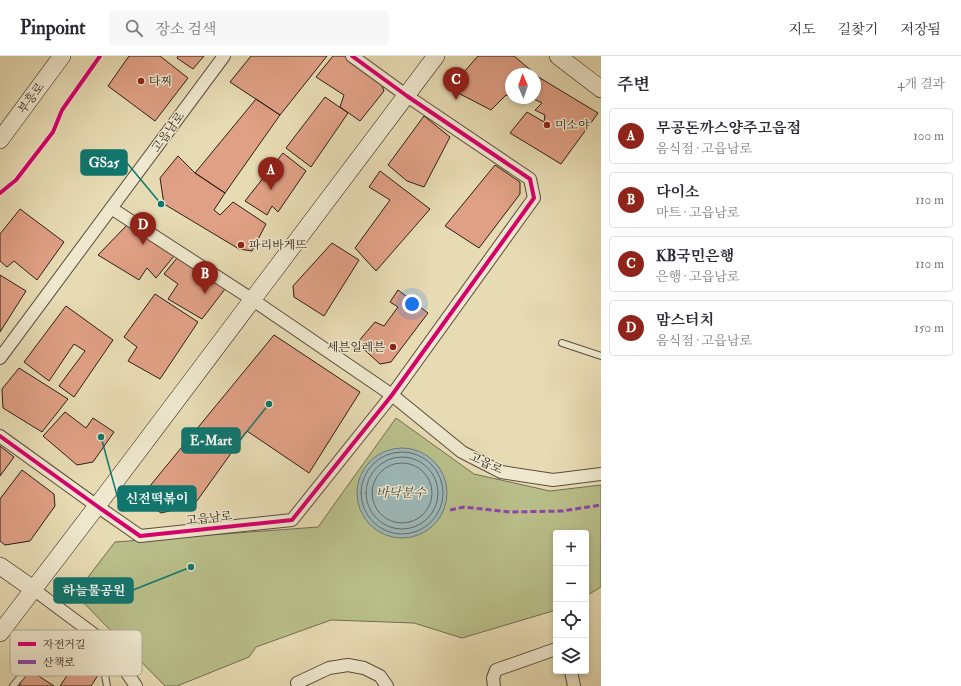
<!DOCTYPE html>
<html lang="ko">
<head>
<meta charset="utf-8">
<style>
	:root { --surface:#fff; --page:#f7f7f7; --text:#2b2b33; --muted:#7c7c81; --line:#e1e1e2; --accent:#8f2418 }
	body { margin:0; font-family:"IM FELL Double Pica","Noto Serif KR",serif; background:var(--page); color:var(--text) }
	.controls { position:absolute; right:12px; bottom:12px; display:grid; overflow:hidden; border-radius:4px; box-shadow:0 2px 6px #0003 }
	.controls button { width:36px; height:36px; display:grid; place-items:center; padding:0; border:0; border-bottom:1px solid var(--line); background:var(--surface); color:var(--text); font:20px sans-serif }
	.compass { position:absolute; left:505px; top:12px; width:36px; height:36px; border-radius:50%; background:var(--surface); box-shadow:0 2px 6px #0003; rotate:358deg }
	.you { position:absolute; left:412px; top:248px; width:14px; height:14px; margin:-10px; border:3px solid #fff; border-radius:50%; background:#1a73e8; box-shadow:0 0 0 6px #1a73e833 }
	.badge { display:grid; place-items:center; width:26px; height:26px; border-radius:50%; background:var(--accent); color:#fff; font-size:13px; font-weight:700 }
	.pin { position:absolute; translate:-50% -33px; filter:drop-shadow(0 1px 2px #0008) }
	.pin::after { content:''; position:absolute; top:21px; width:14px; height:12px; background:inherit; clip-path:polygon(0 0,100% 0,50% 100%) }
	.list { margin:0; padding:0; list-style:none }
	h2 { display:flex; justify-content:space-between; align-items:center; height:52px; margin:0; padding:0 16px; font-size:17px }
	h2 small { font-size:13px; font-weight:400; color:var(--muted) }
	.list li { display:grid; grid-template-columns:26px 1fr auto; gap:12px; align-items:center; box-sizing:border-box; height:56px; margin:0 8px 8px; padding:0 8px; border:1px solid var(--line); border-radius:4px }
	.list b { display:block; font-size:15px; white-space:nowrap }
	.list p { margin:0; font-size:13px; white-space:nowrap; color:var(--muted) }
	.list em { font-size:13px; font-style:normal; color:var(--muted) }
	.icon { flex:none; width:22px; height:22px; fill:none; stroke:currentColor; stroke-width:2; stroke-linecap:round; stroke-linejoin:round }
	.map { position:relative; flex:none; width:601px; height:630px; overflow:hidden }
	header { display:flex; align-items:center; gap:24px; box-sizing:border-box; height:56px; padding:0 20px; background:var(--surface); border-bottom:1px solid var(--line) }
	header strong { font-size:19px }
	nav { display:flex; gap:22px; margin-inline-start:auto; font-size:14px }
	.search { width:280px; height:36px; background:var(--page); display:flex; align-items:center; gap:10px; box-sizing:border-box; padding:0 14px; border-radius:4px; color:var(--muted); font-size:15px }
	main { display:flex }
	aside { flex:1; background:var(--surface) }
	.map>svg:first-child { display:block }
	.green { fill:#b9bf8a; stroke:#726e51 }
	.water { fill:#9db8b8; stroke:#6f7a78 }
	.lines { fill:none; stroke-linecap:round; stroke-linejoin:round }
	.shore { stroke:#646b68; stroke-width:1 }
	.building { fill:#e0a085; stroke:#2b1e18 }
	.lane-casing { stroke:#5a4d3f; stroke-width:8 }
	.street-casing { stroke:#5a4d3f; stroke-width:14 }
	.secondary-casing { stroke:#2b1e18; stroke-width:18 }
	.lane { stroke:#efe8ce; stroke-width:6 }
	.street { stroke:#efe8ce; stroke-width:12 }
	.secondary { stroke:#efe8ce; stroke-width:17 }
	.quiet { stroke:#8e44ad; stroke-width:3; stroke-dasharray:6 3; stroke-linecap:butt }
	.cycleway-casing { stroke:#efe8ce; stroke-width:6 }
	.cycleway { stroke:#d6006c; stroke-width:4 }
	.poi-dot { fill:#8f2418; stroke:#efe8ce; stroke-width:1.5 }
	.labels { text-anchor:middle; stroke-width:3; stroke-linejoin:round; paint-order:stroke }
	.poi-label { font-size:12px; fill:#2b1e18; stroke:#efe8ce; text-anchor:start }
	.street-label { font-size:12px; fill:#2b1e18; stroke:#efe8ce }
	.water-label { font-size:13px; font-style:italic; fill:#4d4c48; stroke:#efe8ce }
	.key { fill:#efe8ce; stroke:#b4ab97; stroke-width:1 }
	.key-label { font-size:11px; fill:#2b1e18 }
	.leader { fill:none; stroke:#0f766e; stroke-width:1.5 }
	.callout-dot { fill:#0f766e; stroke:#efe8ce; stroke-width:1.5 }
	.callout { fill:#0f766e; stroke:#0f766e; stroke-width:1.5 }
	.callout-label { font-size:13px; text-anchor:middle; font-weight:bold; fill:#fff }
</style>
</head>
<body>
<header>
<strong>Pinpoint</strong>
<div class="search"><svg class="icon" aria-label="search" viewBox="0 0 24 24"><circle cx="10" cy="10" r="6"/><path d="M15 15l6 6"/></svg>장소 검색</div>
<nav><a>지도</a><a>길찾기</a><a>저장됨</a></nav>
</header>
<main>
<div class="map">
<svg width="601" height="630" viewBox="0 0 601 630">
	<rect width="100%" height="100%" fill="#e7dbb3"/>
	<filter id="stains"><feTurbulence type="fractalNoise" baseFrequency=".005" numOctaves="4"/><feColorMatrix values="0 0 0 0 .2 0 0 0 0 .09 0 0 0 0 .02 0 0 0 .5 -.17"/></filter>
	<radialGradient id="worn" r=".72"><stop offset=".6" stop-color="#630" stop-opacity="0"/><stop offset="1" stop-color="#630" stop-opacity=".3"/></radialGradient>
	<path class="green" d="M396,362l78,56 76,17 51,-6v102l-15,9v-63h-30v77l-94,28 -48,-15 -83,-3 -75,27 -7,10 -72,29h-12l-90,-92 40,-52 203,-15z"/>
	<path class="water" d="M357 437a45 45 0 1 1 90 0a45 45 0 1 1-90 0Z"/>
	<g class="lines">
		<path class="shore" d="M361 437a41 41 0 1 1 82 0a41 41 0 1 1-82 0Z
			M366 437a36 36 0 1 1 72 0a36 36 0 1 1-72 0Z
			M372 437a30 30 0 1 1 60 0a30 30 0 1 1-60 0Z"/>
	</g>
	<path class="building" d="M129,0h31l28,22 -33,43 -47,-35z
		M178,0h26l-11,13 -16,-11z
		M251,0h76l-47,59 -50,-33z
		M333,0h12l35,25 4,10 -24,30 -20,-14 4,-12 -28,-18z
		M478,0h36l26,22 -5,6v-10h-24v23l-5,-2 -15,15 -31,-16 -3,-14z
		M540,22l58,35 -37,51 -51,-31 17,-21 17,10 1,-7 -10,-5 7,-7 -10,-5h3v-14z
		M325,41l23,16 -37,54 -25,-19z
		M256,43l24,16 -55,78 -30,-20z
		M424,60l26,21 -26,50 -17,-6 -19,-16z
		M283,97l23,18 -28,41 -6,-6 -5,9 -22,-14z
		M178,100l17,17 30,20 -11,17 6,5 13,-13 33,22 -14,27 -13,-2 -75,-45 -4,-26z
		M495,109l25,17v12l-41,54 -34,-22z
		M380,115l50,38 -54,62 -21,-23 35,-48 -21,-13z
		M20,153l44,33 -27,38 -23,-19 -7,6 -7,-6v-27z
		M128,168l46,32 -18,22 -9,-10 -8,12 -41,-25z
		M332,187l27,17 -35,56 -30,-19 -1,-11z
		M177,202l48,31 -23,30 -34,-20 10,-15 -14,-10z
		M0,219l26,16 -26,41z
		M398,234l30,23 -37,49 -11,2 -23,-21 18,-21 9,4 14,-19 -8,-5z
		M155,238l43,28 -38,57 -32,-18 9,-14 -13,-10z
		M66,250l47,34 -39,57 -15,-11 26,-35 -11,-7 -25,37 -25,-19z
		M274,279l86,57 -51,81 -62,-42 -53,74 -33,8 -21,-15z
		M19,312l49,31 -26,33 -39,-24 -1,-19z
		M65,356l21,16 7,-10 21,14 -21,30 -16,3 -34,-29z
		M0,390l14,11 -14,19z
		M22,414l32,24 1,12 -25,35 -25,4 -5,-4v-42z
		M79,602l21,14 -9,14h-31z
		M28,613l26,17h-35z"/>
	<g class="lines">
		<g class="lane-casing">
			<path id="lane" d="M562,287l39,13
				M13,630l33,-39 36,9 22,14 3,16"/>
		</g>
		<g class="street-casing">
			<path id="street" d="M111,152l142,92 139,95 70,57 39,20 52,8 48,-6
				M0,302l224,-302
				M0,380l97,70 43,30 152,-16 100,-125 142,-197 -4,-19 -123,-83 -55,-40
				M33,533l74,55 29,42
				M571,615l3,15
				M297,627l32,-15 19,-3 16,3 16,8 7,10
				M494,630l-1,-8 3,-8 60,-21"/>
		</g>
		<g class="secondary-casing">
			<path id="secondary" d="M558,0l43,33
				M0,84l62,-84
				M0,510l33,23
				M0,577l97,-127 339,-450"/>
		</g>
		<use href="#lane" class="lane"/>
		<use href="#street" class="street"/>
		<use href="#secondary" class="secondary"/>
		<path class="quiet" d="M450,454l14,-3 46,5 52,-1 39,-6"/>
		<g class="cycleway-casing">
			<path id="cycleway" d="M0,137l16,-13 37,-48 9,-22 38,-54
				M0,380l97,70 43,30 152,-16 100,-125 142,-197 -4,-19 -123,-83 -55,-40"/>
		</g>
		<use href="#cycleway" class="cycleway"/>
	</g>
	<g class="poi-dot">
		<circle cx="141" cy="25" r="4"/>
		<circle cx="547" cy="69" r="4"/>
		<circle cx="241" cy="189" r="4"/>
		<circle cx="393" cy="291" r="4"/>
	</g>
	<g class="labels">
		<g class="poi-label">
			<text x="149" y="29">다찌</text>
			<text x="555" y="73">미소야</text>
			<text x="249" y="193">파리바게뜨</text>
			<text x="385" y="295" text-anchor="end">세븐일레븐</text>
		</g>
		<g class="street-label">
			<text transform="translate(31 42) rotate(-54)" y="4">부흥로</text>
			<text transform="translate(168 76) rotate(-54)" y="4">고읍남로</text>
			<text transform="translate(486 407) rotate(24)" y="4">고읍로</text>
			<text transform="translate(209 462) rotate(-6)" y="4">고읍남로</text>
		</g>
		<g class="water-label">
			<text x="401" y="441">바닥분수</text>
		</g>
	</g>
	<rect x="10" y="574" width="132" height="46" rx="6" class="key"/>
	<rect x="18" y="586" width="18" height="4" fill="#d6006c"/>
	<rect x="18" y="604" width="18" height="4" fill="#8e44ad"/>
	<g class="key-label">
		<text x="43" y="592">자전거길</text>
		<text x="43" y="610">산책로</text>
	</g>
	<path class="leader" d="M161 148L127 107M269 348L240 384M101 381L118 443M191 511L133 534"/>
	<g class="callout-dot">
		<circle cx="161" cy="148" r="4"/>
		<circle cx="269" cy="348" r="4"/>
		<circle cx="101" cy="381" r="4"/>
		<circle cx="191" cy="511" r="4"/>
	</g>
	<g class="callout">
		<rect x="81" y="94" width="46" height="25" rx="4"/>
		<rect x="182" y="372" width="58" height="25" rx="4"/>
		<rect x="118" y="430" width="78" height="25" rx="4"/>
		<rect x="54" y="522" width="79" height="25" rx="4"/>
	</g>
	<g class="callout-label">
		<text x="104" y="111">GS25</text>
		<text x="211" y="389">E-Mart</text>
		<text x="157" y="447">신전떡볶이</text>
		<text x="94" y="539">하늘물공원</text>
	</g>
	<rect width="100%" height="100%" filter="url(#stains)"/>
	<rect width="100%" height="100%" fill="url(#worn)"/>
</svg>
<div class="controls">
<button>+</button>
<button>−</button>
<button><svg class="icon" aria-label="locate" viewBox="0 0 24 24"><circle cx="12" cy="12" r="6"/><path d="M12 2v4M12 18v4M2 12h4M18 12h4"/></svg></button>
<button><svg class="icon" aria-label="layers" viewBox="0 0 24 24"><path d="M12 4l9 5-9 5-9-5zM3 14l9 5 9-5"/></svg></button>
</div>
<svg class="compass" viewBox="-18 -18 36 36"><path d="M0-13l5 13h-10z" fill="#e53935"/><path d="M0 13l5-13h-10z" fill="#7c7c81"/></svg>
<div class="you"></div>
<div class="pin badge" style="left:271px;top:134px">A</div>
<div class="pin badge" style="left:205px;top:238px">B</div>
<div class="pin badge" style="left:456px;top:44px">C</div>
<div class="pin badge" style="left:143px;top:189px">D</div>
</div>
<aside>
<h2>주변<small>4개 결과</small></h2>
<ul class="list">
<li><span class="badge">A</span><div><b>무공돈까스양주고읍점</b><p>음식점 · 고읍남로</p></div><em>100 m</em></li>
<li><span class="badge">B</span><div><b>다이소</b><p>마트 · 고읍남로</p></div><em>110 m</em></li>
<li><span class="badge">C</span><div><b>KB국민은행</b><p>은행 · 고읍남로</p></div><em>110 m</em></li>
<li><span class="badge">D</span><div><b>맘스터치</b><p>음식점 · 고읍남로</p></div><em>150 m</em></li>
</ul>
</aside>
</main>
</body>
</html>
